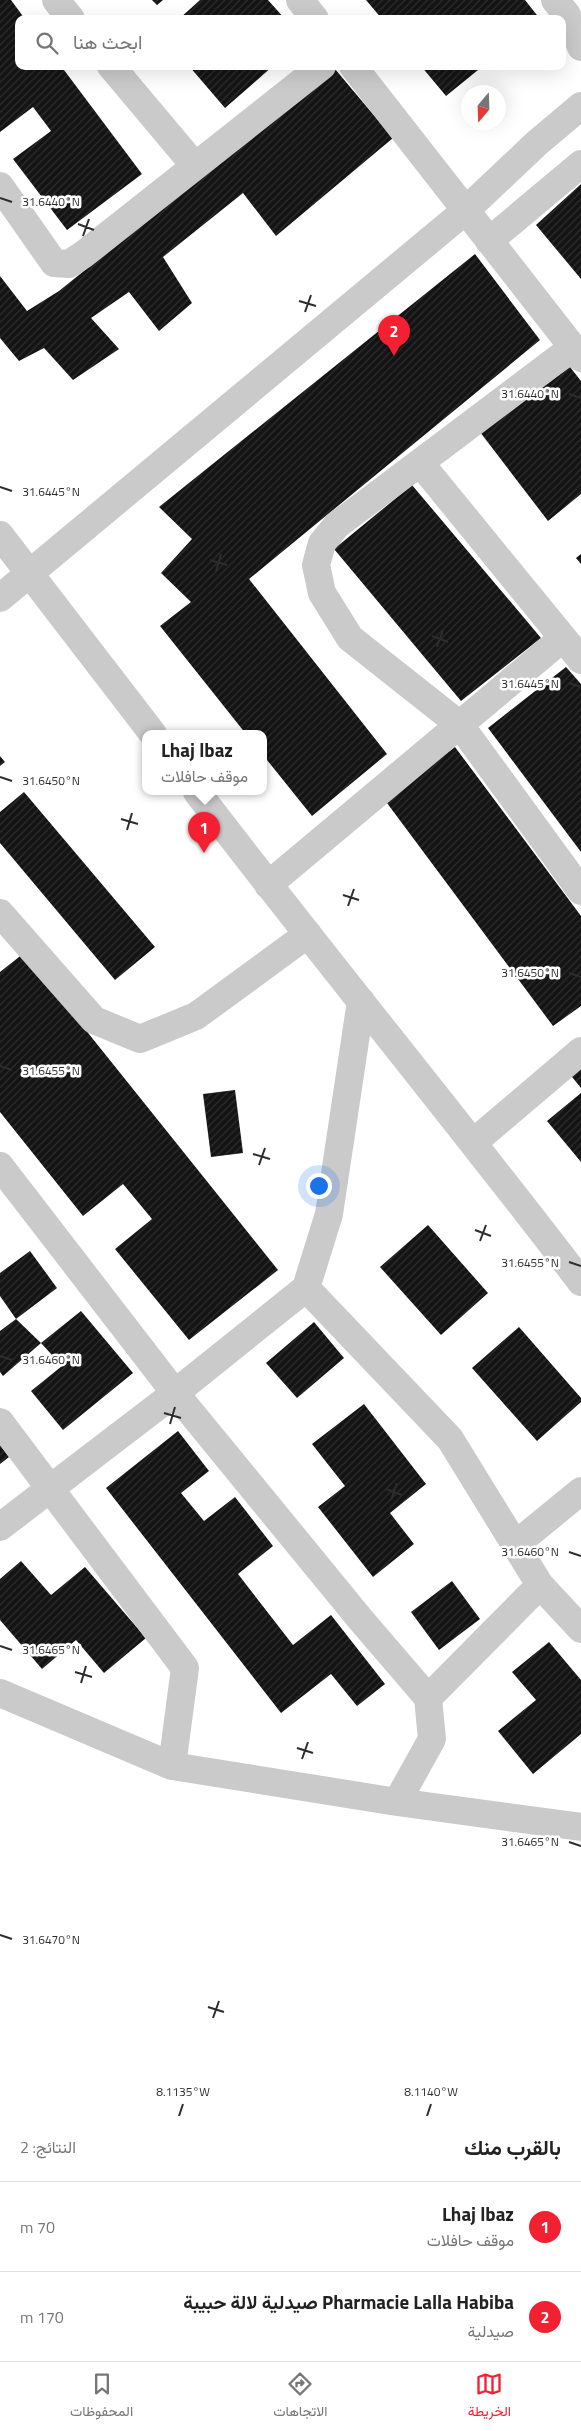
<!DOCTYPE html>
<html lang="ar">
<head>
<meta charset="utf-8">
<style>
	:root { --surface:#fff; --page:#f2f2f2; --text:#222; --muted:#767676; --line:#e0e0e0; --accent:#f22031 }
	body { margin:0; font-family:"Titillium Web",Vazirmatn,sans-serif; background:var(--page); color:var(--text); direction:rtl }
	.compass { position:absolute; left:461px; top:85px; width:45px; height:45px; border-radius:50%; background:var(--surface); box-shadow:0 5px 20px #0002; rotate:199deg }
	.you { position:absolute; left:318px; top:1185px; width:18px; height:18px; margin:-12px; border:4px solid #fff; border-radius:50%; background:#1a73e8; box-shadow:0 0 0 8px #1a73e833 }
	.badge { display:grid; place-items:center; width:32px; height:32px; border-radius:50%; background:var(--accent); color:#fff; font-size:16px; font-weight:700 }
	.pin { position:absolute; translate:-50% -41px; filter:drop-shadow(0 1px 2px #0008) }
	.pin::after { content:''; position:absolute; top:26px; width:18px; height:15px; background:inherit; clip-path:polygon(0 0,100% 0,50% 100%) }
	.popup { position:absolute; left:142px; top:730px; width:125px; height:65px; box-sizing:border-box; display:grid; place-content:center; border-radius:10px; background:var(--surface); filter:drop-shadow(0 1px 4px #0005); font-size:16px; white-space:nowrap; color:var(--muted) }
	.popup b { font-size:19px; color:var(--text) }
	.popup::after { content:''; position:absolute; left:50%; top:100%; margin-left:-10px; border:10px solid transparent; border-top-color:var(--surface) }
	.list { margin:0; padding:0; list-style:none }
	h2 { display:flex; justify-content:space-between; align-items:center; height:65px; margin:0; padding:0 20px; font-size:21px }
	h2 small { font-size:16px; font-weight:400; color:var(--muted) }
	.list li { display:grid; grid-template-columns:32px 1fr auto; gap:15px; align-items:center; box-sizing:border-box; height:90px; padding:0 20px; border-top:1px solid var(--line) }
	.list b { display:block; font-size:19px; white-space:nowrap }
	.list p { margin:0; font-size:16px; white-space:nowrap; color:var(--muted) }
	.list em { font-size:16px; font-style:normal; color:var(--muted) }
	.icon { flex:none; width:28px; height:28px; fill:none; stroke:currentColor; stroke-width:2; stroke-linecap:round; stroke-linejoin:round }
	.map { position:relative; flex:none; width:581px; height:2116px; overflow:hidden; direction:ltr }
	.search { position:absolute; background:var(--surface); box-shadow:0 5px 20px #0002; left:15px; right:15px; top:15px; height:55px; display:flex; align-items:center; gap:12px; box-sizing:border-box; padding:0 18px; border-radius:10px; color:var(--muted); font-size:19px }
	.sheet { height:245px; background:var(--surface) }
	nav { display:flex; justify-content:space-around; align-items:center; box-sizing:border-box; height:70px; border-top:1px solid var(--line); background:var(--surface); font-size:14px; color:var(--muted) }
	nav a { display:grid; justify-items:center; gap:2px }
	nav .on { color:var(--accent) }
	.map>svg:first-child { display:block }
	.building { fill:url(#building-hatch) }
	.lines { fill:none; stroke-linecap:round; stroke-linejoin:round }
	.minor { stroke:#cacaca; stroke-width:28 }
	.ticks { fill:none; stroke:#2d2d2d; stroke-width:2 }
	.ticks-label { font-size:12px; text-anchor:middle; fill:#2d2d2d; stroke:#fff; stroke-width:5; stroke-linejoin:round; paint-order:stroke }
</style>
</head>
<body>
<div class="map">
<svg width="581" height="2116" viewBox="0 0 581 2116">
	<defs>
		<pattern id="building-hatch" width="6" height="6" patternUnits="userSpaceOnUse" patternTransform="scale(1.25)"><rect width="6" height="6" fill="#141414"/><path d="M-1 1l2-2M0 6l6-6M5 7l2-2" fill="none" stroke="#2e2e2e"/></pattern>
	</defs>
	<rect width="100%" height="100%" fill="#fff"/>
	<path class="building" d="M0,0h11l14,19h-6v47h42l81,108 -75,56 -54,-71 38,-28 -18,-24 -33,25z
		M152,0h11l-6,5z
		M200,0h68l17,19h-106z
		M366,0h159l15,19h-158z
		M189,66h84l-48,42z
		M421,66h62l-37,30z
		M335,69l58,69 -117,98 -33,-43 -80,64 29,46 -33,28 -30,-39 -38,26 28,31 -46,31 -29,-32 -25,13 -19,-23v-62l27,35 32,-20z
		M581,184v95l-45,-54z
		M475,254l65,86 -291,239 138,175 -75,62 -49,-61v-21h-17l-86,-108 31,-24 -30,-29 31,-34 -33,-32z
		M570,367l11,14v113l-33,27 -68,-89z
		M412,485l129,153 -80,63 -127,-152z
		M581,554v10l-5,-6z
		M566,667l15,17v168l-93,-124z
		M455,747l126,169v90l-28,20 -169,-227z
		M0,756l5,6 -5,4z
		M24,792l131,155 -40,33 -115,-137v-31z
		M24,953l254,317 -89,70 -74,-91 37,-30 -29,-35 -40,32 -83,-104v-140z
		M581,1061v27l-13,-16z
		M235,1090l8,63 -32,4 -8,-63z
		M581,1093v69l-34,-41z
		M428,1225l60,68 -47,42 -61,-68z
		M30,1251l27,37 -41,31 -16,-23v-23z
		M81,1311l52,62 -70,57 -32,-39 31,-25 -21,-23z
		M16,1319l25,24 -38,33 -3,-4v-41z
		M314,1322l30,36 -47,40 -31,-35z
		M519,1327l62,71v4l-44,39 -65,-73z
		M364,1404l62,80 -36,29 24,31 -41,33 -55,-70 27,-21 -33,-42z
		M178,1431l31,40 -28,22 23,28 31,-24 38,49 -35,28 55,71 38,-30 54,69 -28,22 -26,-32 -50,39 -175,-225z
		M0,1445l9,12 -9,7z
		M21,1561l30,34 34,-28 61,71 -42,35 -28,-33 -34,29 -42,-49v-41z
		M452,1581l28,38 -41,31 -28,-38z
		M549,1642l32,38v54l-48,40 -35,-43 38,-31 -24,-28z"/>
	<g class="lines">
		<path class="minor" d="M56,0l15,19
			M300,0l15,19
			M555,0l12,15 14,32
			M111,66l84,100
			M353,66l228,292
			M0,186l54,77 15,1 15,-10 238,-188
			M489,241l92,-77
			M572,348l-235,177 -15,18 -6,22 6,28 28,45 110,87 121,166
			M421,464l160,196
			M0,535l153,199
			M0,598l465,-387 72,-68 44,-37
			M197,792c126,165 258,325 384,490
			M268,885l295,-247
			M0,913l94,107 46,19 56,-23 112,-82
			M474,1142l107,-91
			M0,1166l175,227 186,227 67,78 4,41 -35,63
			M306,1288l144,151 90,146 -112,113
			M0,1422l185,246 -13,98
			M0,1527l175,-134 131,-105 23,-74 32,-213
			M515,1545l66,-54
			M540,1585l41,44
			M0,1693l172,73 225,36 184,25"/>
	</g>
	<path class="ticks" d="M0,198l12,4M78,224l16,6M83,236l6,-17M299,301l17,5M305,312l6,-17M569,394l12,4M0,487l12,4M210,560l17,5M216,571l5,-17M432,636l16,6M437,647l6,-17M569,683l12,4M0,777l12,4M121,819l17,5M127,830l5,-17M343,895l16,5M348,906l6,-17M569,973l12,4M0,1066l12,4M253,1154l17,5M259,1165l6,-17M475,1230l16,6M480,1241l6,-16M569,1262l12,4M0,1356l12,4M164,1413l17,5M170,1424l5,-17M386,1489l16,6M391,1500l6,-17M569,1552l12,4M0,1646l12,4M75,1672l17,5M81,1683l5,-17M297,1748l16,5M302,1759l6,-17M569,1842l12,4M0,1935l12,4M208,2007l16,5M213,2018l6,-17M179,2116l4,-12M427,2116l4,-12"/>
	<g class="ticks-label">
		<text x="51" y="206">31.6440°N</text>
		<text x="530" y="398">31.6440°N</text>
		<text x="51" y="496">31.6445°N</text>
		<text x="530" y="688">31.6445°N</text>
		<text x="51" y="785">31.6450°N</text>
		<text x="530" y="977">31.6450°N</text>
		<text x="51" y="1075">31.6455°N</text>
		<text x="530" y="1267">31.6455°N</text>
		<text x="51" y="1364">31.6460°N</text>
		<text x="530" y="1556">31.6460°N</text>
		<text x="51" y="1654">31.6465°N</text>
		<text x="530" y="1846">31.6465°N</text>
		<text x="51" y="1944">31.6470°N</text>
		<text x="183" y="2096">8.1135°W</text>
		<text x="431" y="2096">8.1140°W</text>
	</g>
</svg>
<svg class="compass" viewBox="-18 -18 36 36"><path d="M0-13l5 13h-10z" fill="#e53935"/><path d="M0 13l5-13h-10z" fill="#767676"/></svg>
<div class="you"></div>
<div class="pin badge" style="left:204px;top:853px">1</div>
<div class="popup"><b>Lhaj lbaz</b>موقف حافلات</div>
<div class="pin badge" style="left:394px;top:356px">2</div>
<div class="search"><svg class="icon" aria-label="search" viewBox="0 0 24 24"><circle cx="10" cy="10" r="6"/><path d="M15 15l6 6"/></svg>ابحث هنا</div>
</div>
<section class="sheet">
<h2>بالقرب منك<small>النتائج: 2</small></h2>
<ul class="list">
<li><span class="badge">1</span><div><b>Lhaj lbaz</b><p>موقف حافلات</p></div><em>70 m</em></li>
<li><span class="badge">2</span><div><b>Pharmacie Lalla Habiba صيدلية لالة حبيبة</b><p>صيدلية</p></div><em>170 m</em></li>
</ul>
</section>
<nav>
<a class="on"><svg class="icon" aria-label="map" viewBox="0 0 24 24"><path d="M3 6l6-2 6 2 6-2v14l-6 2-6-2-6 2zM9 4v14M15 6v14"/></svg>الخريطة</a>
<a><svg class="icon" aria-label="directions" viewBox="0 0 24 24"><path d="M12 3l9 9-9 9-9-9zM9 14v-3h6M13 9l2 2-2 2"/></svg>الاتجاهات</a>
<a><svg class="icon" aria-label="saved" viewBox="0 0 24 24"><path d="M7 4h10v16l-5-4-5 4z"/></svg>المحفوظات</a>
</nav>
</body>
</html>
